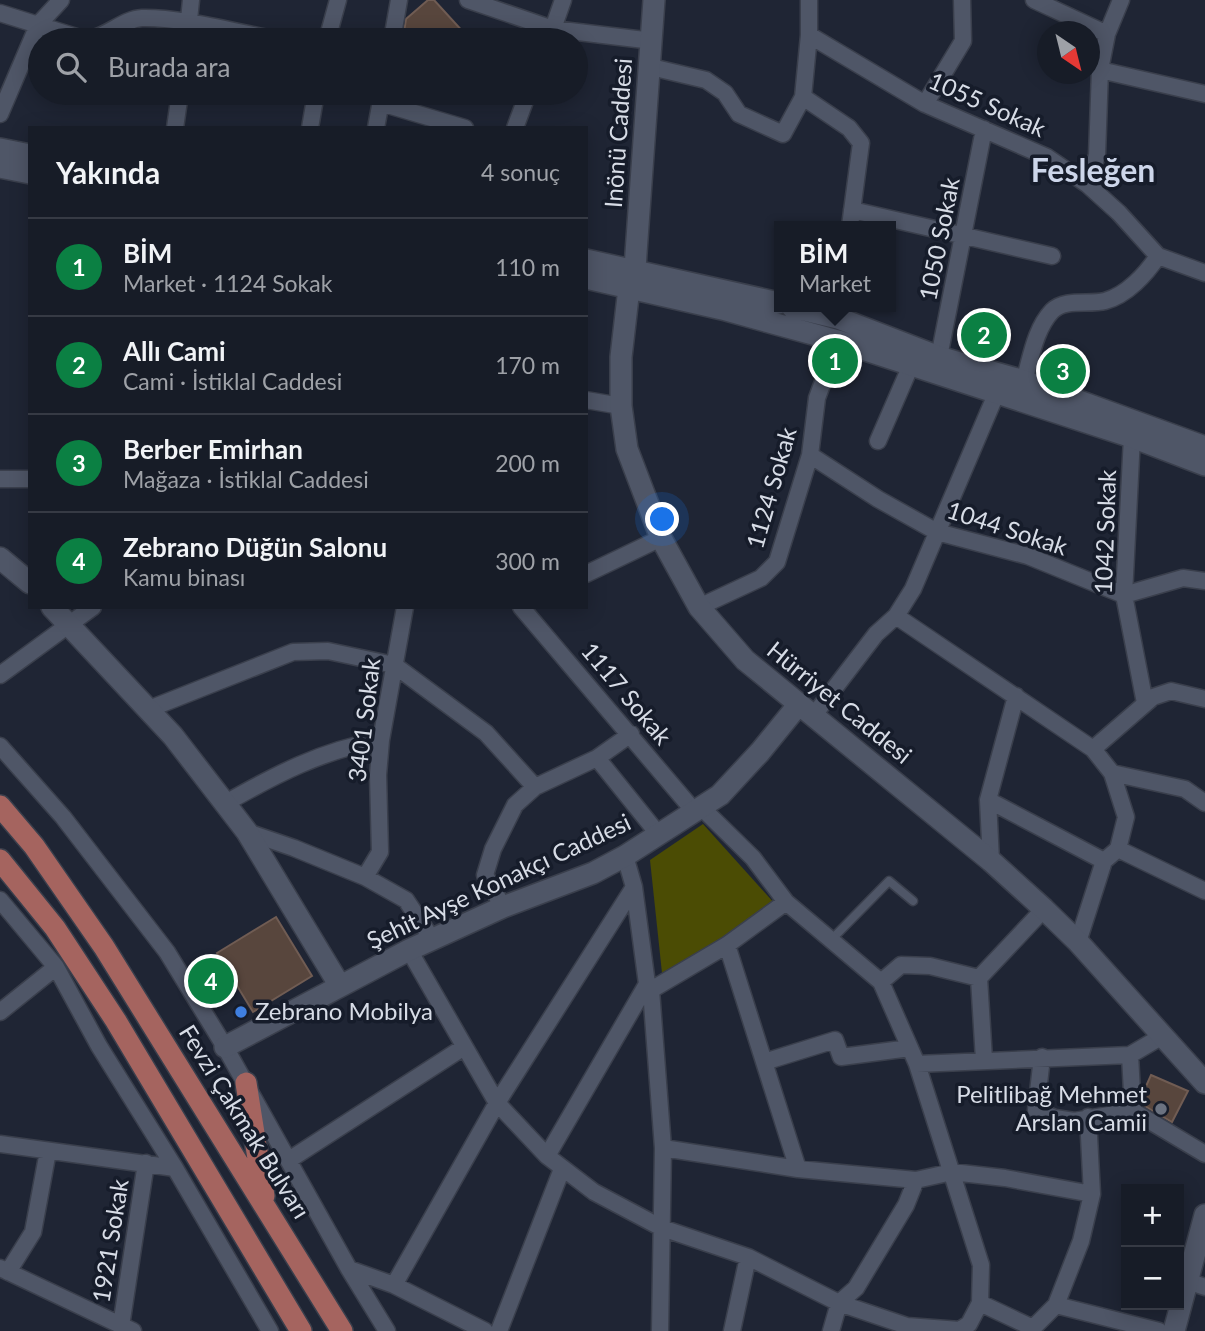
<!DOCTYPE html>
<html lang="tr">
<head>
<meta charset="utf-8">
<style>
	:root { --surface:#171c27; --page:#242933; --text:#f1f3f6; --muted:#9ea1a7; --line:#363a44; --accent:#0b8043 }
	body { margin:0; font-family:Lato,sans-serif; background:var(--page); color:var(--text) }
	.controls { position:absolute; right:21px; bottom:21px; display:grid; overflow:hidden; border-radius:0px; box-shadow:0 4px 18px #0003 }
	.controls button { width:63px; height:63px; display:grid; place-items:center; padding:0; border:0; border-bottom:2px solid var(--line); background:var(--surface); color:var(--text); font:35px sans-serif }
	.compass { position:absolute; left:1037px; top:21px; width:63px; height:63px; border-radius:50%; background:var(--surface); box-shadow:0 4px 18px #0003; rotate:145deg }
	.you { position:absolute; left:663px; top:520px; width:24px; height:24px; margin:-18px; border:5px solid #fff; border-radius:50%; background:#1a73e8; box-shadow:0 0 0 10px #1a73e833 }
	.badge { display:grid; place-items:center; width:46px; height:46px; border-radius:50%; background:var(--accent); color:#fff; font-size:23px; font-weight:700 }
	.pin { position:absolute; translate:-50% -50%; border:4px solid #fff; box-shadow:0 2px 7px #0006 }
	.popup { position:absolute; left:774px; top:221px; width:122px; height:91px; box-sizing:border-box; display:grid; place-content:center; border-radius:0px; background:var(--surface); filter:drop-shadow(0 2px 5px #0005); font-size:23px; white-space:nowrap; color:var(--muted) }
	.popup b { font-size:26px; color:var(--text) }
	.popup::after { content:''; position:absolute; left:50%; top:100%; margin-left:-14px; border:14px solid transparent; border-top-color:var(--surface) }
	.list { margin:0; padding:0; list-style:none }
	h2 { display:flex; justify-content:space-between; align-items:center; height:91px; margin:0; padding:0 28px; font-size:30px }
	h2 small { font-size:23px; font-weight:400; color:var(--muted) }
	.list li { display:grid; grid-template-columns:46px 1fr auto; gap:21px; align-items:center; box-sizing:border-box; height:98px; padding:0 28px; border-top:2px solid var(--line) }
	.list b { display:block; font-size:26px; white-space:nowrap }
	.list p { margin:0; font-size:23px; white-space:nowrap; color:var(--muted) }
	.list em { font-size:23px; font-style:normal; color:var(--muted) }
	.icon { flex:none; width:38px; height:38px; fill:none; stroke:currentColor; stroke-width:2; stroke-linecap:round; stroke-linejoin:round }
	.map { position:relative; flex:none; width:1205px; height:1331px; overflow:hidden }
	.search { position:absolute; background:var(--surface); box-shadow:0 4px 18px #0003; left:28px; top:28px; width:560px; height:77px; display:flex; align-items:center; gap:18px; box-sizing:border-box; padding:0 24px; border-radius:38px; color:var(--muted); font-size:26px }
	.panel { position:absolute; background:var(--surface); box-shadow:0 4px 18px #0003; left:28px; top:126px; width:560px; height:483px; border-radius:0px }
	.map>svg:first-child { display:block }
	.green { fill:#4b4c04 }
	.building { fill:#58463d; stroke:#705c53; stroke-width:2 }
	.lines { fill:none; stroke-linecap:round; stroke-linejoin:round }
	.lane-casing { stroke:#3a3f4c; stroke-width:11 }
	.street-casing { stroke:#3a3f4c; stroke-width:19 }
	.secondary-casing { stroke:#3a3f4c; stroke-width:24 }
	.primary-casing { stroke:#3a3f4c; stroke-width:24 }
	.lane { stroke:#4f5667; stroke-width:8 }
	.street { stroke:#4f5667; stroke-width:16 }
	.secondary { stroke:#4f5667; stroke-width:21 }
	.primary { stroke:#a5645f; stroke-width:21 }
	.shop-dot { fill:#3f7fe0; stroke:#161c2a; stroke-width:2.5 }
	.worship-dot { fill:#6b7280; stroke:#161c2a; stroke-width:2.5 }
	.labels { text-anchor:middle; stroke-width:7; stroke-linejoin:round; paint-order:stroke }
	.street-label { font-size:24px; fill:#d7dce6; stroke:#161c2a }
	.poi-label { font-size:24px; fill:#d7dce6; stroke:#161c2a; text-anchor:start }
	.district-label { font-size:32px; font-weight:bold; fill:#cdd6ea; stroke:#161c2a }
</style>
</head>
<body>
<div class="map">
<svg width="1205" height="1331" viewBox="0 0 1205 1331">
	<rect width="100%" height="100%" fill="#1f2534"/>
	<path class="green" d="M703,824l73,81 -55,36 -59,32 -12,-113z"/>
	<path class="building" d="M428,0h6l31,34 -7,6h-47l-7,-8 2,-13z
		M975,311l35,23 -16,25 -35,-24z
		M276,917l36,59 -59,36 -36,-59z
		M1151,1075l37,16 -16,31 -29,-17v-12z"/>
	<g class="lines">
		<g class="lane-casing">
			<path id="lane" d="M830,941l59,-60 24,20"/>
		</g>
		<g class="street-casing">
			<path id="street" d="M468,0l85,29 100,12
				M809,0v35l-6,62 46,31 12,15 -11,83
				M1034,0l73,34
				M0,13l86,27
				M809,35l116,69 122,53 41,28 31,28 39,43 47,17
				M87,40c20,-3 36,-21 55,-22 39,-1 96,15 136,22
				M187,40l4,-40
				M327,40l11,-40
				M392,40l7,-40
				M549,40l14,-40
				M651,67l55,13 19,13 14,21 44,20 20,-37
				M1100,70l105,24
				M381,103l84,25
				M925,104l38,-63 -1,-41
				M0,114l38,-89 23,-25
				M175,128l5,-35
				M310,128l6,-35
				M376,128l6,-33
				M515,128l13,-35
				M1088,185l9,-30 3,-85 7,-36 14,-34
				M852,210l200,46
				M939,357l45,-228
				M1024,381c7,-23 11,-52 28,-70 13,-13 37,-6 53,-10 22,-6 41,-27 53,-45
				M586,400l35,6
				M1139,434l-7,3 -8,158 21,108
				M878,441l33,-76
				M810,455l68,44 59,33 91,24 96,39 59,-17 22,3
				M0,479h30
				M586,574l75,-36
				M521,607l173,204
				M699,607l62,-29 16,-16 33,-107 7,-57 21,-57
				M896,616l197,133 19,24 14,44 -8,32 -14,12 -26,81
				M0,675l93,-68
				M149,709l144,-57 35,-1 66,14 92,68 49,54
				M814,715l62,-81 20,-18 17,-27 87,-204
				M0,746l63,71 104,135 58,95 124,222 38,62
				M1093,749l60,-52 18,-6 34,8
				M597,758l62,77
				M1112,773l73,16 20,14
				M988,800l116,61
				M224,804c51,-29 98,-54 157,-64
				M247,832l47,16 71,29 41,23 26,39
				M1118,849l87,42
				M625,856l9,31 13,97 4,6 12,158 -3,183
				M991,861l-3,-61 28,-104
				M365,877l15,-25 -2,-77 3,-35 24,-133
				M0,900l56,67 43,79 76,122 95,163
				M503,907l-18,-32 8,-26 22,-44 20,-18 62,-29 34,-24
				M727,945l71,224
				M409,950l88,153 50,53 47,36 68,36 86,29 91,46 68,23 53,4 9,-6 11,-21 1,-38 -64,-201 -36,-82 -95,-80 -33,-44 -52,-51
				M979,978l65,-69
				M881,982l20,-17 29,1 49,12 5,82
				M651,990l76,-45 59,-43
				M0,1012l56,-45
				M1042,1057l-6,53 19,8 19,3 59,-10 -3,-56
				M764,1062l71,-22 6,17 69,-9
				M917,1064l213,-9 34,-20
				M1133,1111l72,43
				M0,1144l175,24
				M663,1148l135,21 118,11 36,-8 53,6 87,16
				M547,1156l100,-172
				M289,1160l175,-113
				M0,1268l133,63
				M349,1269l45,16 91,46
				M8,1272l25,-40 15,-81
				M1187,1281l18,6
				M394,1285l103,-182 137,-216
				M980,1303l53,25 23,-23 25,-64 11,-47 -4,-77
				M1056,1305l103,26
				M121,1326l25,-163
				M499,1331l63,-162
				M732,1331l16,-74
				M831,1331l8,-28 17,-15 50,-83 10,-25"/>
		</g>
		<g class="secondary-casing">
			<path id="secondary" d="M654,0l-18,253 -1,17 -6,18 -8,69v49l6,43 34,89 38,69 46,53 246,201 53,48 34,33 127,141
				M0,149l30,6
				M0,167l30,6
				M586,260l193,43
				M586,278l136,31 116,32 294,96 73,28
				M792,307l46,11 101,39 85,24 181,66
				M0,558l30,25
				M52,607l121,129 74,96 93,154
				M225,1047l184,-97 94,-43 90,-34 32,-17 95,-61 40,-43 39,-48
				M1174,1331l31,-116"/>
		</g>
		<g class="primary-casing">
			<path id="primary" d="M0,806l34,40 70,101 238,384
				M0,860l55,68 61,93 185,310
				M246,1083l18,113"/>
		</g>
		<use href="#lane" class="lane"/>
		<use href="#street" class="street"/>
		<use href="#secondary" class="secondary"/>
		<use href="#primary" class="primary"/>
	</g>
	<circle class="shop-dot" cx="241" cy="1012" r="7"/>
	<circle class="worship-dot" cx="1161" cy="1109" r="7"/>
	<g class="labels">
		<g class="street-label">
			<text transform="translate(987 105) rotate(24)" y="8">1055 Sokak</text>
			<text transform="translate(619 133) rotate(-86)" y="8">Inönü Caddesi</text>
			<text transform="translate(940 239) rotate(-79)" y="8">1050 Sokak</text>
			<text transform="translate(772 488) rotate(-74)" y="8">1124 Sokak</text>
			<text transform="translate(1007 529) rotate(18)" y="8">1044 Sokak</text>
			<text transform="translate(1106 532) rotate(-88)" y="8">1042 Sokak</text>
			<text transform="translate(626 694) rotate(50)" y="8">1117 Sokak</text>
			<text transform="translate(839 703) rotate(39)" y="8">Hürriyet Caddesi</text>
			<text transform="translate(365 720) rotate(-83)" y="8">3401 Sokak</text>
			<text transform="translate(499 882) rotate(-25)" y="8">Şehit Ayşe Konakçı Caddesi</text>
			<text transform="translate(244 1122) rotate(58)" y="8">Fevzi Çakmak Bulvarı</text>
			<text transform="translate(111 1241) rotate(-81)" y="8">1921 Sokak</text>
		</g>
		<g class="poi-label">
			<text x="255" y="1020">Zebrano Mobilya</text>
			<text x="1147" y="1103" text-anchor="end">Pelitlibağ Mehmet<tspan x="1147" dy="28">Arslan Camii</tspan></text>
		</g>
		<g class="district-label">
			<text x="1093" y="182">Fesleğen</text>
		</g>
	</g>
</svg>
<div class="controls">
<button>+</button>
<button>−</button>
</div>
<svg class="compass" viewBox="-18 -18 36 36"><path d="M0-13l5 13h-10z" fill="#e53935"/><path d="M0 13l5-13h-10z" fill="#9ea1a7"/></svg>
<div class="you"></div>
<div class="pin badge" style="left:835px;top:361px">1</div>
<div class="popup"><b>BİM</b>Market</div>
<div class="pin badge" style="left:984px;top:335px">2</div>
<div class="pin badge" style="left:1063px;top:371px">3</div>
<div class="pin badge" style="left:211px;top:981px">4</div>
<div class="search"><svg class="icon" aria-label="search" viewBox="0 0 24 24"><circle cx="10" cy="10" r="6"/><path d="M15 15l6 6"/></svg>Burada ara</div>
<section class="panel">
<h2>Yakında<small>4 sonuç</small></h2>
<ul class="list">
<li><span class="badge">1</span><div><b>BİM</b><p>Market · 1124 Sokak</p></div><em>110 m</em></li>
<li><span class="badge">2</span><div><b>Allı Cami</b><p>Cami · İstiklal Caddesi</p></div><em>170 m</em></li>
<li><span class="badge">3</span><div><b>Berber Emirhan</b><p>Mağaza · İstiklal Caddesi</p></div><em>200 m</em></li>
<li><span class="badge">4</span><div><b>Zebrano Düğün Salonu</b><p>Kamu binası</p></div><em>300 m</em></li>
</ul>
</section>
</div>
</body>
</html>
